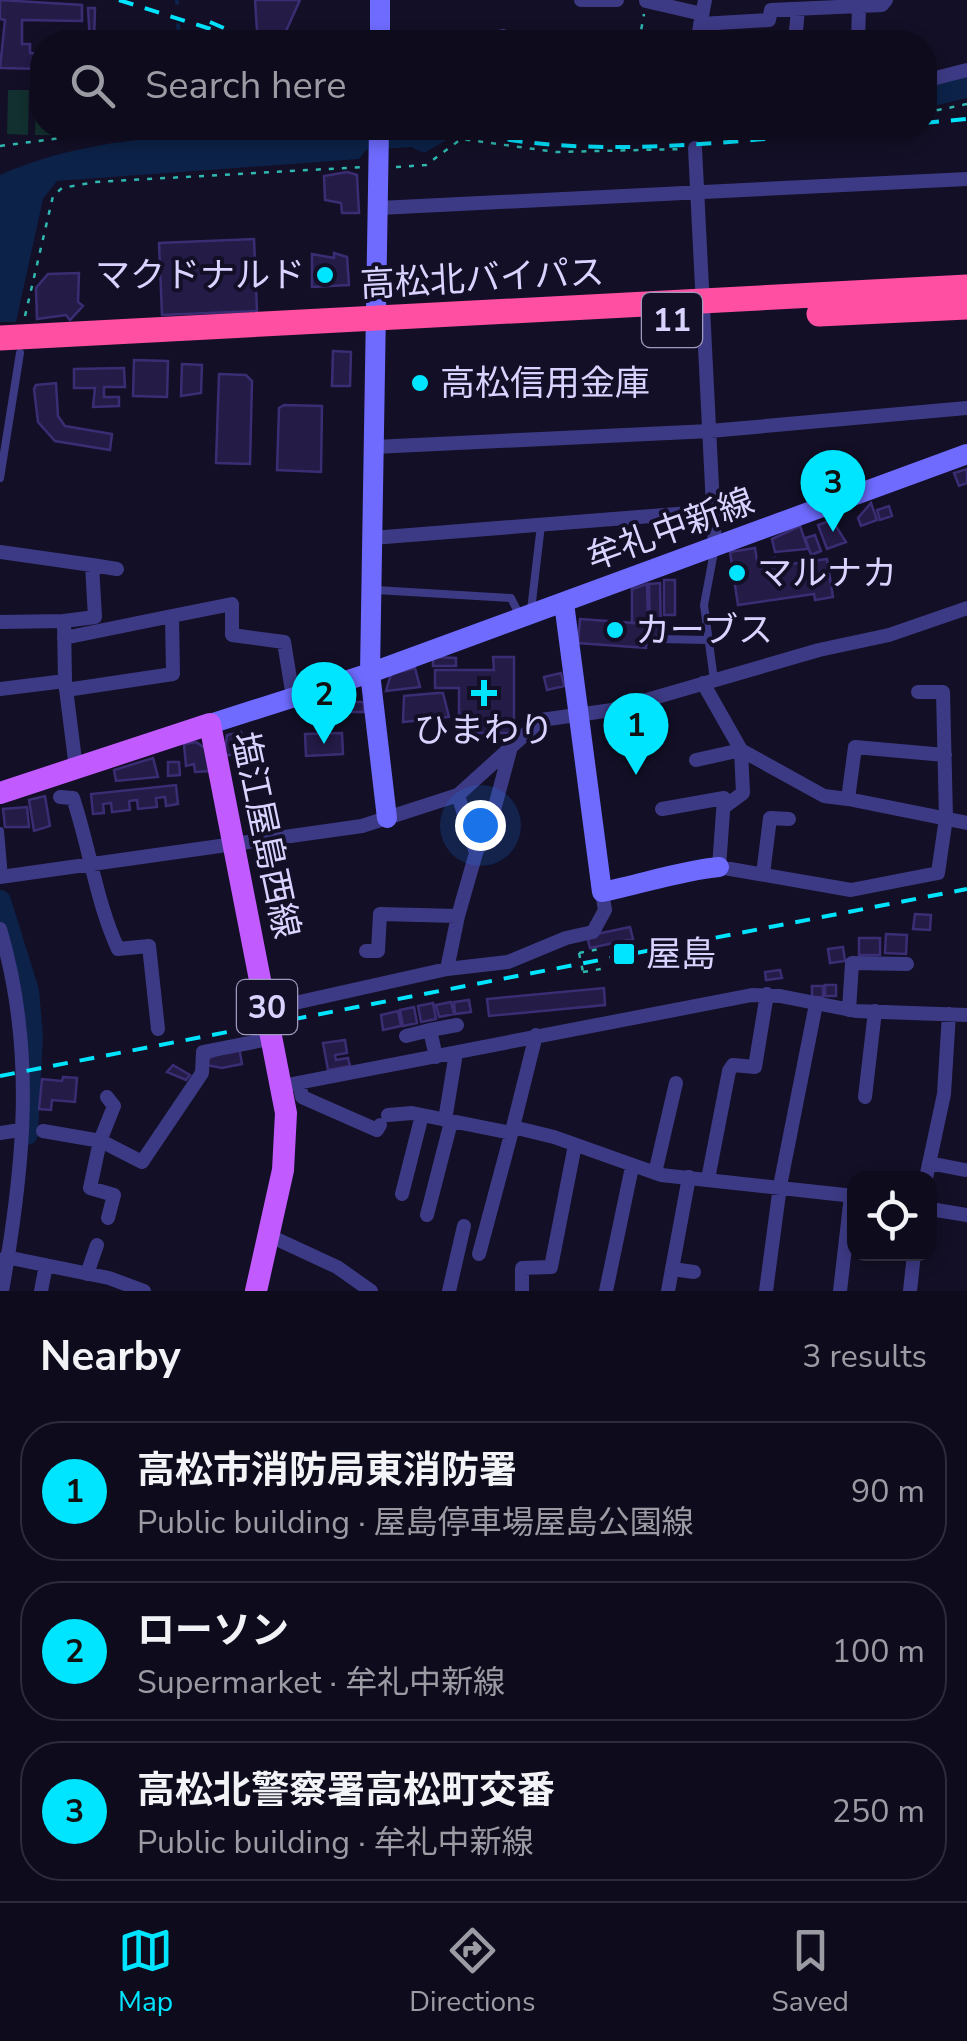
<!DOCTYPE html>
<html lang="en">
<head>
<meta charset="utf-8">
<style>
	:root { --surface:#0e0b1c; --page:#1c1929; --text:#f1f3f6; --muted:#9b9ba3; --line:#2e2b3b; --accent:#00e5ff }
	body { margin:0; font-family:"Nunito Sans","Noto Sans JP",sans-serif; background:var(--page); color:var(--text) }
	.controls { position:absolute; right:30px; bottom:30px; display:grid; overflow:hidden; border-radius:20px; box-shadow:0 5px 15px #0003 }
	.controls button { width:90px; height:90px; display:grid; place-items:center; padding:0; border:0; border-bottom:2px solid var(--line); background:var(--surface); color:var(--text); font:50px sans-serif }
	.you { position:absolute; left:480px; top:825px; width:35px; height:35px; margin:-25px; border:8px solid #fff; border-radius:50%; background:#1a73e8; box-shadow:0 0 0 15px #1a73e833 }
	.badge { display:grid; place-items:center; width:65px; height:65px; border-radius:50%; background:var(--accent); color:#111; font-size:32px; font-weight:700 }
	.pin { position:absolute; translate:-50% -82px; filter:drop-shadow(0 2px 5px #0008) }
	.pin::after { content:''; position:absolute; top:52px; width:35px; height:30px; background:inherit; clip-path:polygon(0 0,100% 0,50% 100%) }
	.list { margin:0; padding:0; list-style:none }
	h2 { display:flex; justify-content:space-between; align-items:center; height:130px; margin:0; padding:0 40px; font-size:42px }
	h2 small { font-size:32px; font-weight:400; color:var(--muted) }
	.list li { display:grid; grid-template-columns:65px 1fr auto; gap:30px; align-items:center; box-sizing:border-box; height:140px; margin:0 20px 20px; padding:0 20px; border:2px solid var(--line); border-radius:40px }
	.list b { display:block; font-size:38px; white-space:nowrap }
	.list p { margin:0; font-size:32px; white-space:nowrap; color:var(--muted) }
	.list em { font-size:32px; font-style:normal; color:var(--muted) }
	.icon { flex:none; width:55px; height:55px; fill:none; stroke:currentColor; stroke-width:2; stroke-linecap:round; stroke-linejoin:round }
	.map { position:relative; flex:none; width:967px; height:1291px; overflow:hidden }
	.search { position:absolute; background:var(--surface); box-shadow:0 5px 15px #0003; left:30px; right:30px; top:30px; height:110px; display:flex; align-items:center; gap:25px; box-sizing:border-box; padding:0 35px; border-radius:40px; color:var(--muted); font-size:38px }
	.sheet { height:610px; background:var(--surface) }
	nav { display:flex; justify-content:space-around; align-items:center; box-sizing:border-box; height:140px; border-top:2px solid var(--line); background:var(--surface); font-size:28px; color:var(--muted) }
	nav a { display:grid; justify-items:center; gap:5px }
	nav .on { color:var(--accent) }
	.map>svg:first-child { display:block }
	.green { fill:#12302f }
	.water { fill:#0c2248 }
	.lines { fill:none; stroke-linecap:round; stroke-linejoin:round }
	.stream { stroke:#0c2248; stroke-width:4 }
	.river { stroke:#0c2248; stroke-width:22 }
	.building { fill:#241b47; stroke:#3b2d73; stroke-width:2.5 }
	.path { stroke:#2fb8b0; stroke-width:2.5; stroke-dasharray:5 8; stroke-linecap:butt }
	.lane { stroke:#3d3a85; stroke-width:8 }
	.street { stroke:#3d3a85; stroke-width:14 }
	.secondary { stroke:#6f6bff; stroke-width:20 }
	.primary { stroke:#c25bff; stroke-width:22 }
	.highway { stroke:#ff4fa3; stroke-width:25 }
	.rail { stroke:#00e5ff; stroke-width:4; stroke-dasharray:15 12; stroke-linecap:butt }
	.path-bridge { stroke:#2fb8b0; stroke-width:2.5; stroke-dasharray:5 8; stroke-linecap:butt }
	.poi-dot { fill:#00e5ff; stroke:#130f26; stroke-width:4 }
	.labels { text-anchor:middle; stroke-width:8; stroke-linejoin:round; paint-order:stroke }
	.shield { fill:#130f26; stroke:#9e99be; stroke-width:2.5 }
	.shield-label { font-size:32px; font-weight:bold; fill:#d9d4ff }
	.poi-label { font-size:35px; fill:#d9d4ff; stroke:#130f26; text-anchor:start }
	.street-label { font-size:35px; fill:#d9d4ff; stroke:#130f26 }
</style>
</head>
<body>
<div class="map">
<svg width="967" height="1291" viewBox="0 0 967 1291">
	<rect width="100%" height="100%" fill="#130f26"/>
	<path class="green" d="M8,90h21l-1,45 -21,-1z
		M36,90l6,1v37h14v7h-21z"/>
	<path class="water" d="M967,73v25l-42,10v-24z
		M291,128h176l-43,25 -13,-6 -45,3 -7,9 -302,22 -14,18 -27,123h-16v-147c89,-40 195,-40 291,-47z"/>
	<g class="lines">
		<path class="stream" d="M177,0v3
			M178,25l2,17"/>
		<path class="river" d="M0,901l28,90 4,44 -5,99"/>
	</g>
	<path class="building" d="M0,0l82,5v16l-60,-1v24h8v9l12,1v15l-42,-1 5,-48 -5,-1z
		M255,0h45l-19,42 -24,-11z
		M88,8h7l-1,34h-4z
		M347,172l10,3 2,38h-17l-1,-10 -16,-3 -1,-24z
		M254,239l3,72 -95,4 -3,-72z
		M334,253l13,4 2,28 -37,2v-33l22,4z
		M79,273l-1,29 5,4 -13,14 -4,-5 -29,4 -1,-31 12,-14z
		M333,351l18,1 -1,34h-18z
		M134,360l34,1 -1,36 -34,-1z
		M182,364l20,1 -1,28 -20,3z
		M124,368l1,19h-21v10h15v9l-26,1 2,-19h-21v-19z
		M219,374l27,1 6,6 -2,83 -34,-1z
		M56,383l2,33 7,10 47,8 -2,16 -55,-9 -17,-19 -4,-33 2,-4z
		M284,405l38,1 -1,66 -44,-2 2,-62z
		M967,469v14l-8,3 -5,-13z
		M871,503l6,17 -16,6 -3,-8z
		M889,506l3,10 -12,4 -3,-10z
		M832,520l14,22 -19,7 -9,-24z
		M800,526l8,23 -33,3 -3,-13z
		M815,535l6,16 -10,4 -6,-17z
		M755,548l2,13 18,-3 1,8 51,-7 6,38 -18,3 -1,-6 -76,11 -8,-53z
		M664,580h11v35h-11z
		M660,583l1,54h-11l-1,-53z
		M647,584l1,40 -16,-1v-34z
		M580,619l68,5 -2,24 -68,-5z
		M433,657l23,1v8h-23z
		M493,657h21v76h-55v-45h-24v-18h59z
		M415,668l5,19 -34,4 5,-17z
		M561,673l3,13 -17,4 -3,-13z
		M437,693h6l6,24 -46,5 1,-26z
		M349,702h15v10h-15z
		M241,732l5,20 -22,4 3,-21z
		M342,733l1,21 -37,2 -1,-22z
		M259,737l3,12 -13,3 -3,-11z
		M196,742l12,8 3,21 -16,1 -1,-8 -8,2 -2,-22z
		M153,758l5,19 -42,4 -2,-11z
		M168,762h11l1,13 -12,1z
		M176,785l2,19 -12,2 -1,-9 -9,1 1,9 -19,2 -1,-9 -8,1 1,9 -18,2 -1,-9 -8,1 1,9 -11,1 -2,-20z
		M45,796l5,30 -16,5 -5,-31z
		M27,807l2,20h-24l-2,-18z
		M915,914l16,1 -1,15 -17,-1z
		M630,927l3,12 -43,9 -3,-12z
		M886,934l21,1 -1,19 -21,-1z
		M859,938h21v17h-21z
		M843,947l2,14 -15,2 -2,-14z
		M780,970l2,8 -16,2 -1,-8z
		M825,985h11v11h-11z
		M812,986h11v11h-11z
		M604,988l1,17 -116,11 -2,-17z
		M469,1000l2,12 -16,2 -1,-12z
		M451,1002l3,12 -15,3 -3,-12z
		M433,1003l3,16 -15,3 -3,-16z
		M414,1007l3,16 -14,3 -3,-16z
		M398,1011l3,15 -18,4 -2,-15z
		M345,1040l2,13 -12,2 1,5 12,-2 2,8 -22,4 -5,-27z
		M239,1047l3,17 -20,4 -16,-3v-6z
		M173,1065l17,10 -4,5 -19,-8z
		M63,1077l14,1 -2,24 -23,-2 -1,10 -12,-1 3,-30 20,2z"/>
	<g class="lines">
		<path class="path" d="M639,42l5,-28
			M924,113l43,-9
			M695,137l3,-8 34,-1
			M0,146l137,-18
			M396,167l30,-2 35,-26 95,13 127,-3
			M25,316l28,-120 9,-8 33,-6 268,-15
			M579,953l25,-5
			M583,972l24,-4"/>
		<path class="lane" d="M0,478l20,-125
			M714,552l-10,53 10,75
			M376,590l135,8 9,18
			M531,610l10,-85
			M658,639l50,1
			M0,831l4,46"/>
		<path class="street" d="M581,0h36
			M646,1l56,13
			M700,24l69,-4 2,-10 111,-5 4,-5
			M503,42v-6
			M697,42l8,-42
			M795,42l3,-33
			M858,42l1,-36
			M924,81l43,-11
			M695,148l20,399
			M379,208l588,-29
			M374,447l336,-16 257,-23
			M372,538l343,-27
			M0,552l92,13 3,52 -31,4 1,60 11,87
			M92,565l25,4
			M172,616l60,-12v31l52,7 9,55
			M0,622l64,-1
			M64,638l108,-22 1,58 -107,16
			M703,683l38,67 2,43 -19,14
			M0,689l65,-8
			M945,755l-90,-8 -7,52 119,24
			M696,760l45,-10 83,46 24,3
			M60,797l13,1c17,51 23,103 45,151l31,-3 9,83
			M662,809l62,-11 -5,69 132,23 87,-17 8,-55 -3,-126h-25
			M476,853l15,-32 20,-74
			M763,874l7,-56 19,1
			M0,877l362,-51 96,-31 83,-75 71,-10 207,-60 70,-15 78,-27
			M0,929c36,121 24,239 2,362
			M366,951h12l2,-37 78,2 18,-63 -18,-58
			M447,969l11,-53
			M268,1009l179,-40 61,-7 58,-24 27,-6 12,-22 -3,-18
			M849,1010l3,-47 55,1
			M430,1030l27,-5
			M536,1035l-23,92 41,10 107,38 193,21
			M406,1036l24,-6 6,27
			M299,1083l3,14 75,33 3,-5
			M282,1086l470,-91 28,1 76,15 111,4
			M107,1097l7,9 -14,35 -10,47 24,7 -6,23
			M865,1097l10,-86
			M388,1115l24,-2 99,20
			M445,1120l11,-67
			M43,1131l58,10 41,21 60,-89 1,-21 71,-14
			M0,1133l20,-3
			M929,1163l36,7
			M655,1173l21,-90
			M926,1178l18,-84 5,-80
			M708,1179l21,-108 4,-6 22,2 12,-73
			M402,1194l20,-79
			M930,1209l37,6
			M427,1215l24,-93
			M270,1236l67,31 34,24
			M479,1254l34,-127
			M6,1257l103,21 35,13
			M672,1269l22,3
			M87,1274l10,-29
			M41,1291l5,-26
			M449,1291l15,-65
			M522,1291v-23l29,-1 24,-122
			M606,1291l26,-124
			M668,1291l21,-114
			M766,1291l14,-105 36,-182
			M840,1291l11,-95
			M910,1291l4,-37"/>
		<path class="secondary" d="M380,0v42
			M379,128l-9,545 17,145
			M564,603l38,289c41,-8 76,-21 117,-25
			M210,724l160,-51 597,-219"/>
		<path class="primary" d="M0,793l210,-69 76,389 -3,57 -27,121"/>
		<path class="highway" d="M819,314l148,-7
			M0,338l967,-51"/>
		<path class="rail" d="M119,0l101,32
			M210,22l46,20
			M924,123l43,-4
			M455,128c123,36 293,12 422,0
			M0,1076l967,-187"/>
		<path class="path-bridge" d="M579,953l4,19"/>
	</g>
	<g class="poi-dot">
		<circle cx="325" cy="275" r="10"/>
		<circle cx="420" cy="383" r="10"/>
		<circle cx="737" cy="573" r="10"/>
		<circle cx="615" cy="630" r="10"/>
		<path d="M479 678h10v10h10v10h-10v10h-10v-10h-10v-10h10z"/>
		<rect x="612" y="942" width="24" height="24" rx="5"/>
	</g>
	<g class="labels">
		<g class="shield">
			<rect x="642" y="293" width="60" height="54" rx="8"/>
			<rect x="237" y="980" width="60" height="54" rx="8"/>
		</g>
		<g class="shield-label">
			<text x="672" y="331">11</text>
			<text x="267" y="1018">30</text>
		</g>
		<g class="poi-label">
			<text x="305" y="287" text-anchor="end">マクドナルド</text>
			<text x="440" y="395">高松信用金庫</text>
			<text x="757" y="585">マルナカ</text>
			<text x="635" y="642">カーブス</text>
			<text x="484" y="742" text-anchor="middle">ひまわり</text>
			<text x="646" y="966">屋島</text>
		</g>
		<g class="street-label">
			<text transform="translate(482 278) rotate(-3)" y="12">高松北バイパス</text>
			<text transform="translate(670 529) rotate(-20)" y="12">牟礼中新線</text>
			<text transform="translate(266 835) rotate(78)" y="12">塩江屋島西線</text>
		</g>
	</g>
</svg>
<div class="controls">
<button><svg class="icon" aria-label="locate" viewBox="0 0 24 24"><circle cx="12" cy="12" r="6"/><path d="M12 2v4M12 18v4M2 12h4M18 12h4"/></svg></button>
</div>
<div class="you"></div>
<div class="pin badge" style="left:636px;top:775px">1</div>
<div class="pin badge" style="left:324px;top:744px">2</div>
<div class="pin badge" style="left:833px;top:532px">3</div>
<div class="search"><svg class="icon" aria-label="search" viewBox="0 0 24 24"><circle cx="10" cy="10" r="6"/><path d="M15 15l6 6"/></svg>Search here</div>
</div>
<section class="sheet">
<h2>Nearby<small>3 results</small></h2>
<ul class="list">
<li><span class="badge">1</span><div><b>高松市消防局東消防署</b><p>Public building · 屋島停車場屋島公園線</p></div><em>90 m</em></li>
<li><span class="badge">2</span><div><b>ローソン</b><p>Supermarket · 牟礼中新線</p></div><em>100 m</em></li>
<li><span class="badge">3</span><div><b>高松北警察署高松町交番</b><p>Public building · 牟礼中新線</p></div><em>250 m</em></li>
</ul>
</section>
<nav>
<a class="on"><svg class="icon" aria-label="map" viewBox="0 0 24 24"><path d="M3 6l6-2 6 2 6-2v14l-6 2-6-2-6 2zM9 4v14M15 6v14"/></svg>Map</a>
<a><svg class="icon" aria-label="directions" viewBox="0 0 24 24"><path d="M12 3l9 9-9 9-9-9zM9 14v-3h6M13 9l2 2-2 2"/></svg>Directions</a>
<a><svg class="icon" aria-label="saved" viewBox="0 0 24 24"><path d="M7 4h10v16l-5-4-5 4z"/></svg>Saved</a>
</nav>
</body>
</html>
